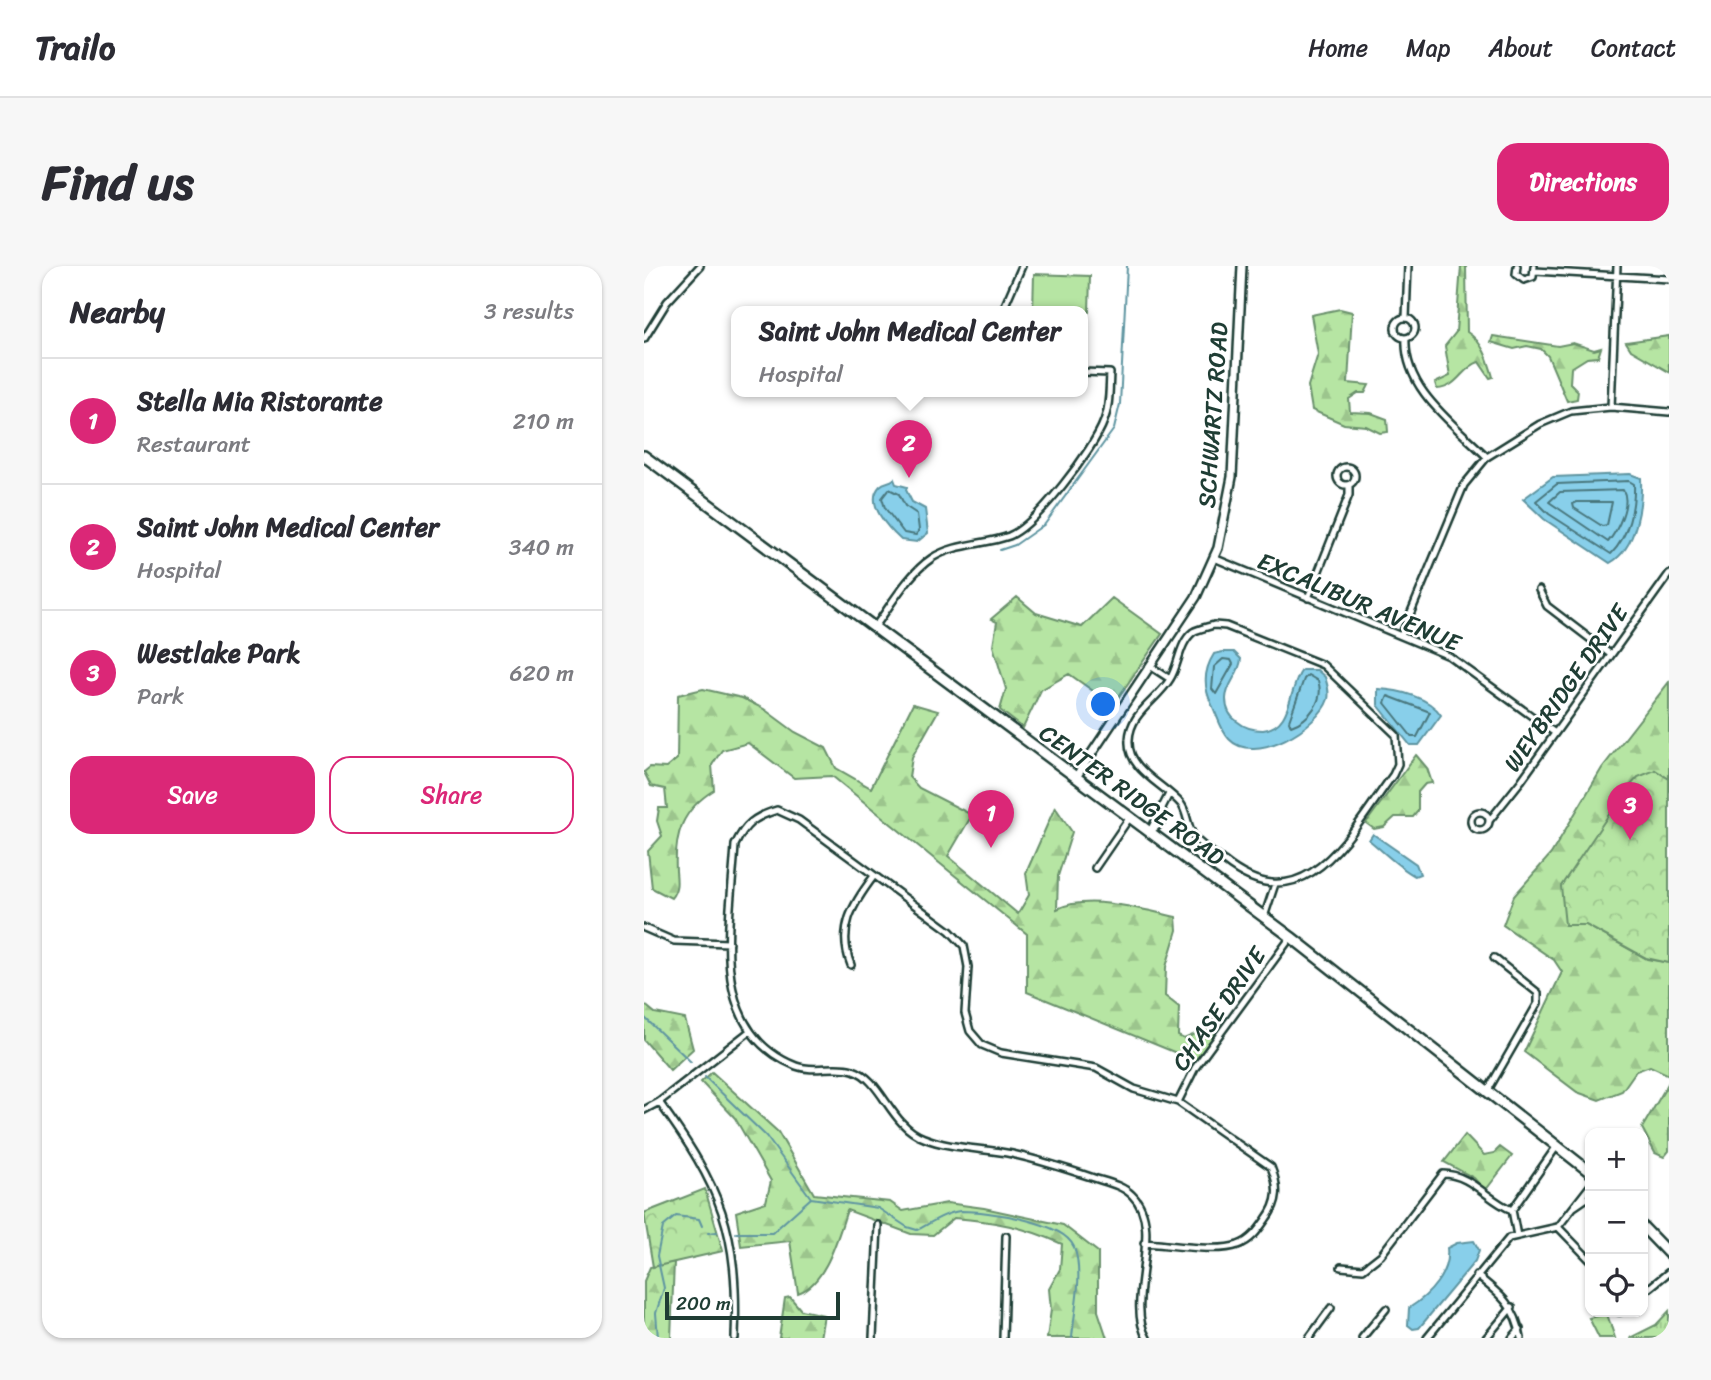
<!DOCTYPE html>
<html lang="en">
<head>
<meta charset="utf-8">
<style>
	:root { --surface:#fff; --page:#f7f7f7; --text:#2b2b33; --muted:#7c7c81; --line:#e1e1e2; --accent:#db2777 }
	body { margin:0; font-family:Sriracha,sans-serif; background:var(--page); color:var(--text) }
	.controls { position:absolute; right:21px; bottom:21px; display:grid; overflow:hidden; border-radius:14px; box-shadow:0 2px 5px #0004 }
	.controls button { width:63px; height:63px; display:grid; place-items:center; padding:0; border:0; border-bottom:2px solid var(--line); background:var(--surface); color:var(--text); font:35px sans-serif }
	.scale { position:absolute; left:21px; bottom:18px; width:175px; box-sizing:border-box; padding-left:7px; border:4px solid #1f3d34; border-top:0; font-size:19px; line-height:24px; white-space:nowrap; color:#1f3d34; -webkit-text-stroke:5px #fff; paint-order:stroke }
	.you { position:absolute; left:460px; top:439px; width:24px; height:24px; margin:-18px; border:5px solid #fff; border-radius:50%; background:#1a73e8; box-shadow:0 0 0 10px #1a73e833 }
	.badge { display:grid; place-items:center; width:46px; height:46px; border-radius:50%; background:var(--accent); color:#fff; font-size:23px; font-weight:700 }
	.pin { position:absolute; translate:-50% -58px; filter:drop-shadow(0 2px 4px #0008) }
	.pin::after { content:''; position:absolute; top:37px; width:24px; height:21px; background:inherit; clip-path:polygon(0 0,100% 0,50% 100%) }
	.popup { position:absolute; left:87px; top:40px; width:357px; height:91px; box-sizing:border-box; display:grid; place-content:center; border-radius:14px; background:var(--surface); filter:drop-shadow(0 2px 5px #0005); font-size:23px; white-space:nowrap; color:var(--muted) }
	.popup b { font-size:26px; color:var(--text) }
	.popup::after { content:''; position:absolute; left:50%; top:100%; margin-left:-14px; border:14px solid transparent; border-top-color:var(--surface) }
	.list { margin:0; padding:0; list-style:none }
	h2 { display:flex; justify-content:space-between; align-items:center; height:91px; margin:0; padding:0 28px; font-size:30px }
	h2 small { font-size:23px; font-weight:400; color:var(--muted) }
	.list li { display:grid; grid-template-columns:46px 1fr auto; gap:21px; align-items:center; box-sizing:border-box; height:126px; padding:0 28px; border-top:2px solid var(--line) }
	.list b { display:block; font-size:26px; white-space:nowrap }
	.list p { margin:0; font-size:23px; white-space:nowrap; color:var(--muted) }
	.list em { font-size:23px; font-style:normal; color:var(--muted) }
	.actions { display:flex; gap:14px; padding:21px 28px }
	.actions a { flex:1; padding:16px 0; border:2px solid var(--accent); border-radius:21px; text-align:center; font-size:24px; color:var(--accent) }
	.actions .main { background:var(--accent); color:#fff }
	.icon { flex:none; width:38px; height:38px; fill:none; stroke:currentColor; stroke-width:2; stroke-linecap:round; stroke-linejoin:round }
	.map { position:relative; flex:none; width:1025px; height:1072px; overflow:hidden; border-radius:21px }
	header { display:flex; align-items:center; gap:42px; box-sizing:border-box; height:98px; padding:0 35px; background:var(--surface); border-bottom:2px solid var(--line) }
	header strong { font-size:33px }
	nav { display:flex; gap:38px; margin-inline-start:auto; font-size:24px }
	.intro { display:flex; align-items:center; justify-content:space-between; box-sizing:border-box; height:168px; padding:0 42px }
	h1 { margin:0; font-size:49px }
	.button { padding:18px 32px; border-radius:21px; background:var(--accent); color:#fff; font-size:24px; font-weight:700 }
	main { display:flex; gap:42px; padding:0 42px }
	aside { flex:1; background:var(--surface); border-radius:21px; box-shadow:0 2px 5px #0004 }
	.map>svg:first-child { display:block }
	.grass { fill:url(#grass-tufts); stroke:#6a916c; stroke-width:2 }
	.forest { fill:url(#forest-firs); stroke:#6a916c; stroke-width:2 }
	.park { fill:url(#park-crowns); stroke:#6a916c; stroke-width:2 }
	.pitch { fill:#b6e5a3; stroke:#6a916c; stroke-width:2 }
	.water { fill:#88cfea; stroke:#5e95a1; stroke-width:2 }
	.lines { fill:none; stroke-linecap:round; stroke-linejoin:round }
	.shore { stroke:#49777d; stroke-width:2 }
	.stream { stroke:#5e95a1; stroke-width:2 }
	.minor-casing { stroke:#1f3d34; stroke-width:10 }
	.tertiary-casing { stroke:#1f3d34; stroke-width:12 }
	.primary-casing { stroke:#1f3d34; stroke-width:14 }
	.minor { stroke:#fff; stroke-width:5 }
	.tertiary { stroke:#fff; stroke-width:7 }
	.primary { stroke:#fff; stroke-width:9 }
	.labels { text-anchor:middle; stroke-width:5; stroke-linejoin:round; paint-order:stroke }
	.street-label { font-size:24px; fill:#1f3d34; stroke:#fff }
</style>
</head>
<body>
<header>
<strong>Trailo</strong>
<nav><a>Home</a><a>Map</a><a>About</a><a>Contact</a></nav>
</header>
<div class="intro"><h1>Find us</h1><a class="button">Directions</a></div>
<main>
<aside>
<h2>Nearby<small>3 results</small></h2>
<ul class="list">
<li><span class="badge">1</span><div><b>Stella Mia Ristorante</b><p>Restaurant</p></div><em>210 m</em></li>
<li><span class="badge">2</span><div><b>Saint John Medical Center</b><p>Hospital</p></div><em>340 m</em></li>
<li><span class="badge">3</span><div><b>Westlake Park</b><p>Park</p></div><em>620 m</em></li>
</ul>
<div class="actions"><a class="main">Save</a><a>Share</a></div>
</aside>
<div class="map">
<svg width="1025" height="1072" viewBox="0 0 1025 1072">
	<defs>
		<pattern id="grass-tufts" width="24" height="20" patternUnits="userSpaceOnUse" patternTransform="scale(1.75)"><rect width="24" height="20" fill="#b6e5a3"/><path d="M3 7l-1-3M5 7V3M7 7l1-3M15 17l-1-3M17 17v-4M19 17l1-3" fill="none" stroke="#9cc58d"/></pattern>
		<pattern id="forest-firs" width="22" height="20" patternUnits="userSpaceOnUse" patternTransform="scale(1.75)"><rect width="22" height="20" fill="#b6e5a3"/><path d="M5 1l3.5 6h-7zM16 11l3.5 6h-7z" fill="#9cc58d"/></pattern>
		<pattern id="park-crowns" width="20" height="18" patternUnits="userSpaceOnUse" patternTransform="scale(1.75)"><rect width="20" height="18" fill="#b6e5a3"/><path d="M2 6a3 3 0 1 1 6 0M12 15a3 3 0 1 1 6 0" fill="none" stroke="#9cc58d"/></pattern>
	</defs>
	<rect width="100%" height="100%" fill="#fff"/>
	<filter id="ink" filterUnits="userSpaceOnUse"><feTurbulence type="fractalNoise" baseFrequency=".0143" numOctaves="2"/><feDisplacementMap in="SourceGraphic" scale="14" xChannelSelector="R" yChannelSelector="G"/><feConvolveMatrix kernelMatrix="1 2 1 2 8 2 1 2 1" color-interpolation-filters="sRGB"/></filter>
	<g filter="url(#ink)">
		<path class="grass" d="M1025,1045v27h-39l26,-13z"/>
		<path class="forest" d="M817,0h5l1,66c16,10 21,27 26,45l-3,1 -11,-16c-17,5 -21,26 -42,27l-2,-6 15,-7 -5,-30 11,-14z
			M696,43l12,3 -4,71 21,2 -4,8h-7l-9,6 1,13 21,1 16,6 1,13 -8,1 -14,-7 -22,-2 -32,-14 -4,-24 10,-32 -7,-39z
			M849,70l65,10 15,-3 21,7 7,-2 -3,9 -11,1 -16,10 -1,15 8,8 -1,8 -10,2 -19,-45 -7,-7 -14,-3 -13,3 -23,-7z
			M1025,70v36l-38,-22 -5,-8z
			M373,331l19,16 46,14 30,-29 50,36 -49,71 -44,-31 -28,16 -18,38 -23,-18 6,-21 -13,-43 4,-24 -6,-3z
			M1025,416v97l-14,-9 -90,155h21l61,34 22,4v112l-19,-9 -14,5 -14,20 -23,9 -22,-8 -53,-40 38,-80 -8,-12 -51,-35 11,-29 37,-42 51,-86z
			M59,423l39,9 22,11 31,23 31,16 10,20 35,20 42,-84 25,7 -26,46 -3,20 10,11 53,27 -24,41 70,58 11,-19 -3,-22 29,-66 17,25 -14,44 -1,33c31,-15 85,0 119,8l1,13 -11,37 -1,29 14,11 -1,29 6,3 16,-7 14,-13 -1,21 -17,21 -169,-69v-58l-195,-158 -38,2 -46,-35 -26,7 -10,15 2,25c-32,20 -40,44 -38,81 1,11 2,18 -5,27l-19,-10 -4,-37 14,-15 -5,-15 2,-13h8l-2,-19 -14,-3 -7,-14 6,-5 16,1 11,-9 1,-64z
			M772,489l11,13 5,15 -7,1 -7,8v19l-5,6h-18l-11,10 -10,2 -8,-6z
			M0,738l11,9 30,6 8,30 -23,21 -26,-30z
			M68,806l66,60 36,62 76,8 13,9 44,-8 37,5 79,17 35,27v59l9,27h-60l4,-28 -2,-21 11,-20 2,-25c-36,-17 -69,-23 -108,-26l-21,17 -22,-1 -64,-24c-9,26 -21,74 -49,83l-8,-52 -49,5 -5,-34 30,-10 5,-21 -36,-63 -34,-36z
			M1025,816v69l-5,6 -9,-4 -13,-25z
			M821,869l19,20 10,-2 6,-6 12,9 -27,35 -11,-13 -30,-16z
			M30,996l-3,76h-27v-57l6,-14z
			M146,1031l11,13 23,5 -4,23h-41l6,-40z
			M963,1048l8,24h-16l-10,-20z"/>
		<path class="park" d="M1011,504l14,9v184l-23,-5 -60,-33h-21l-4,-39 61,-91 16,-18z
			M61,923l18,62 -70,16 -9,-54z"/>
		<path class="pitch" d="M390,8l56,2 -1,36 -56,-2z"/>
		<path class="water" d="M986,208l11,4c1,27 -4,70 -31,85l-66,-44 -21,-20 30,-22z
			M250,213l2,5 11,3 -1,3 6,12 13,7 3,24 -11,9 -16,-2c-12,-11 -37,-37 -21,-54 5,-5 10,-3 14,-7z
			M579,386h11l7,7c-1,15 -15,25 -15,40 0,9 4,18 12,23 7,6 16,8 25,8 30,-3 25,-42 39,-60h15l8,7c2,7 5,14 3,22 -9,28 -74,67 -99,40 -8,-8 -12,-24 -17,-34 -9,-18 -9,-34 2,-51z
			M734,423c21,1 51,8 63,26l-22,30h-9l-32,-40z
			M729,568l43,30 4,10 -5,2c-17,-9 -31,-24 -46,-36z
			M830,975l5,9 -4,11 -56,67 -6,1 -5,-4 1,-17c21,-13 41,-35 38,-60l10,-5z"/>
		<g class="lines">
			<path class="shore" d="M985,215l5,3c1,24 -6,53 -23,70l-62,-40 -13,-13 21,-17z
				M245,223l10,5 6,12 12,8 2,16 -3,5 -12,-2 -19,-25 -3,-10z
				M979,224c8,13 -5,40 -15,52l-59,-40 11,-10z
				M933,236h35l-5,23 -5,1 -28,-18 -1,-4z
				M579,393l8,1 2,4 -17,30 -4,-5 2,-22z
				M664,409l10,6c7,19 -9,39 -27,45l-2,-5 15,-42z
				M744,430l42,16 -13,25h-5l-27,-34z"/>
			<path class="stream" d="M356,284l15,-5 30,-21 69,-95 6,-25 7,-138
				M0,751l47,45
				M61,811l61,59 45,62 67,10 29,19 10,3c12,-6 29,-18 44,-19 26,0 102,10 113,36 10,26 0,64 -2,91
				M64,967l9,-1
				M92,967h36l39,-35
				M14,1072l-2,-25 8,-25 -7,-32 6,-29 13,-11 23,3 3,7"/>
			<g class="minor-casing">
				<path id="minor" d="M873,0l-1,8 8,6 9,-3 1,-11
					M891,5l134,8
					M358,46l20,-46
					M762,52l2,-52
					M751 62a10 10 0 1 1 20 0a10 10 0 1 1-20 0Z
					M762,72c-3,51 48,86 81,119
					M0,73l23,-37 33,-36
					M967,141l6,-141
					M693 210a9 9 0 1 1 18 0a9 9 0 1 1-18 0Z
					M570,292l235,98 106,77
					M895,324l8,16 63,48
					M664,332l41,-103v-10
					M570,359l12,1 97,39 73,70 2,29 -5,11c-43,58 -88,151 -169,86 -9,-7 -21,-14 -29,-23 -8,-10 -7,-25 -14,-34 -17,-20 -54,-34 -52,-64 1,-28 28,-39 41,-61 9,-14 9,-36 23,-47 5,-3 15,-5 21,-7z
					M230,362c17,-23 34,-54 58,-70 24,-15 52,-13 77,-22 27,-11 85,-87 95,-115 6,-15 5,-32 6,-48l-28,-1
					M757,370l63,-151 23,-28 53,-33 31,-13 40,-4 58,5
					M506,400l20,13
					M827 555a9 9 0 1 1 18 0a9 9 0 1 1-18 0Z
					M845,555l32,-40 148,-207
					M506,565l19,-37
					M506,565c12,-6 14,-11 12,-25
					M451,602l35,-51
					M620,651l11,-33
					M0,662l30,13 55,2
					M207,699c-14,-36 1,-60 23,-89
					M844,824l50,-87v-10l-44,-35
					M15,836c62,85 80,129 76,236
					M534,836l17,-34 96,-131
					M0,844l15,-8 91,-71
					M930,941l16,-11
					M868,944l5,26
					M914,961l32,33
					M500,977c24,1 73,10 94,2 13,-4 21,-16 28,-26 13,-17 13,-32 5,-52l-93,-65 -44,-13 -38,-21 -95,-15 -19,-8 -12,-14 -5,-18 3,-46 -4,-21 -14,-15 -151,-111 -22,-10c-23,7 -32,14 -42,35 -4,76 -30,185 61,221 18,7 39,-2 57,4 29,9 37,56 71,68 27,11 60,10 88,16 28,6 55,15 82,24 12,4 28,7 38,17 34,33 -8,105 15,143
					M697,1001l22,2 18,-14 62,-81c28,0 45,27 69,36l45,-64
					M832,1009c24,19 40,31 45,63
					M999,1027l26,-21
					M975,1046h1
					M229,1072l5,-113
					M359,1072l3,-102
					M665,1072l22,-30
					M718,1072l24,-29
					M783,1072l82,-100 49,-11 32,-41
					M842,1072l26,-31
					M868,1072l8,-9"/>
			</g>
			<g class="tertiary-casing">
				<path id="tertiary" d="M432,511l120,-180 22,-49 14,-71 10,-211"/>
			</g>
			<g class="primary-casing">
				<path id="primary" d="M0,190l647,481 299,235
					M999,961l26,27"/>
			</g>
			<use href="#minor" class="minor"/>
			<use href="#tertiary" class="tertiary"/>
			<use href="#primary" class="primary"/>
		</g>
	</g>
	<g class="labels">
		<g class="street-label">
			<text transform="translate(569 149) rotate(-86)" y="8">SCHWARTZ ROAD</text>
			<text transform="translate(715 336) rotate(23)" y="8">EXCALIBUR AVENUE</text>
			<text transform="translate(922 422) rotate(-55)" y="8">WEYBRIDGE DRIVE</text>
			<text transform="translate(488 529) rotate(36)" y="8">CENTER RIDGE ROAD</text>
			<text transform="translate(575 743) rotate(-55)" y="8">CHASE DRIVE</text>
		</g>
	</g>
</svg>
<div class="controls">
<button>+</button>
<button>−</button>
<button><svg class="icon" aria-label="locate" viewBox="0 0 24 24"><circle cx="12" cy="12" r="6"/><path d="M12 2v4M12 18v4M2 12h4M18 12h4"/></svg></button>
</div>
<div class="scale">200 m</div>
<div class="you"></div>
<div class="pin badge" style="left:347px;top:582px">1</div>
<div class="pin badge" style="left:265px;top:212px">2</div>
<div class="popup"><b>Saint John Medical Center</b>Hospital</div>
<div class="pin badge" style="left:986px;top:574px">3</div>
</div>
</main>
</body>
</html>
